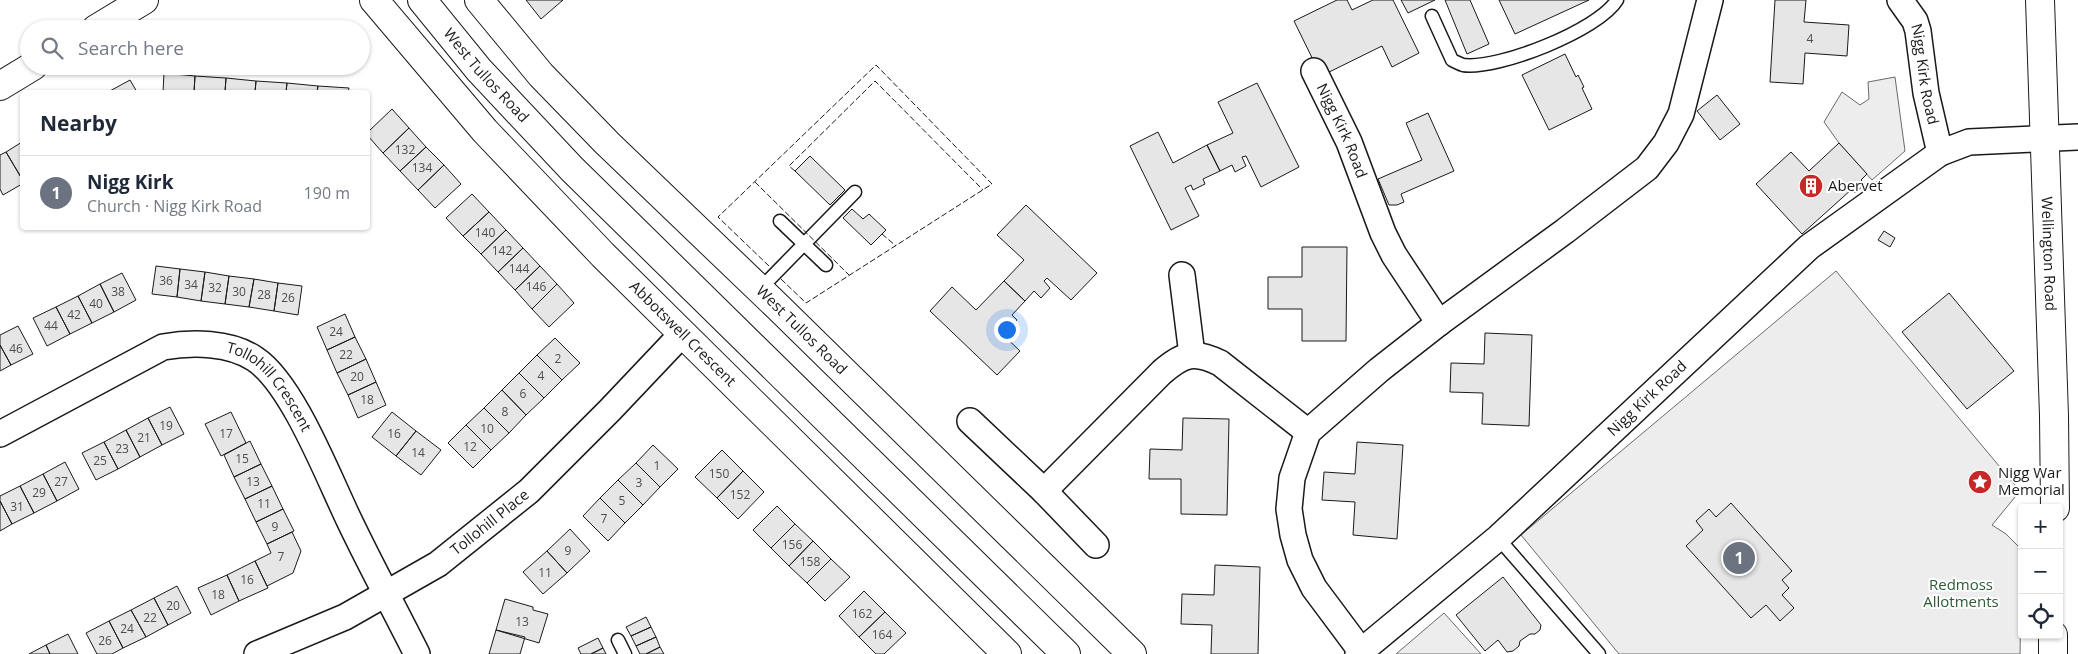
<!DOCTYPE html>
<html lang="en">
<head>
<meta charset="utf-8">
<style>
	:root { --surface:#fff; --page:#f2f2f3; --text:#1f2937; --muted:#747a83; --line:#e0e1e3; --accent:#c62828 }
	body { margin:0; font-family:"Open Sans",sans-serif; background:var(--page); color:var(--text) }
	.controls { position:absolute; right:15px; bottom:15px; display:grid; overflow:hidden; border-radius:5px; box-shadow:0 1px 4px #0004 }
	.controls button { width:45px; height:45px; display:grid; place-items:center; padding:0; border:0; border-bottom:1px solid var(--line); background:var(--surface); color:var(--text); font:25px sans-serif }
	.you { position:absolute; left:1006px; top:329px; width:18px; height:18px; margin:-12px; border:4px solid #fff; border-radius:50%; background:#1a73e8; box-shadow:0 0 0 8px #1a73e833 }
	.badge { display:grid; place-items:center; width:32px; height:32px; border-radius:50%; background:var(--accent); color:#fff; font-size:16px; font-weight:700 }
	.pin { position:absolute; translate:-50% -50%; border:2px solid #fff; box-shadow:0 1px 5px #0006 }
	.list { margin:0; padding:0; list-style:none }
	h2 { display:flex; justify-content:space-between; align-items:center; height:65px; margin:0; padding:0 20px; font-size:21px }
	h2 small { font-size:16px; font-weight:400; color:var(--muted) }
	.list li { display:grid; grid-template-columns:32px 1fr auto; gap:15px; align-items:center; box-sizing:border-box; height:75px; padding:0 20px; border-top:1px solid var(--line) }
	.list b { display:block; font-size:19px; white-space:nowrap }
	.list p { margin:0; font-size:16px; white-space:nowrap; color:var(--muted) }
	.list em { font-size:16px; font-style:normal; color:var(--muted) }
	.icon { flex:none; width:28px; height:28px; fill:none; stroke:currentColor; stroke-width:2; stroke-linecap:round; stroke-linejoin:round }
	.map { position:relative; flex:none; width:2078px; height:654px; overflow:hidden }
	.search { position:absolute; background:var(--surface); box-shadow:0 1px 4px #0004; left:20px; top:20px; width:350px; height:55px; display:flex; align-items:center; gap:12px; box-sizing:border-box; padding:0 18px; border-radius:28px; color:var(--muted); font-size:19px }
	.panel { position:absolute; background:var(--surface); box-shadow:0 1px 4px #0004; left:20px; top:90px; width:350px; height:140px; border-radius:5px }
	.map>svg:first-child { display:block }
	.built { fill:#ededed; stroke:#6a6a6a }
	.building { fill:#e6e6e6; stroke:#1a1a1a }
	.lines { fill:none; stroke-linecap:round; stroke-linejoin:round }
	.service-casing { stroke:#1a1a1a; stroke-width:15 }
	.minor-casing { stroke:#1a1a1a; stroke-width:28 }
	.tertiary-casing { stroke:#1a1a1a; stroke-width:30 }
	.secondary-casing { stroke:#1a1a1a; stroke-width:30 }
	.primary-casing { stroke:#1a1a1a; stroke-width:30 }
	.service { stroke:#fff; stroke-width:12 }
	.minor { stroke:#fff; stroke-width:25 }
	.tertiary { stroke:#fff; stroke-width:28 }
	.secondary { stroke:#fff; stroke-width:28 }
	.primary { stroke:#fff; stroke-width:28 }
	.fence { stroke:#1a1a1a; stroke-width:1; stroke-dasharray:6 2.5; stroke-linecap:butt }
	.labels { text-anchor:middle; stroke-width:4; stroke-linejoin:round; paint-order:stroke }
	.number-label { font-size:12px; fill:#4d4d4d }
	.street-label { font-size:15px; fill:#1a1a1a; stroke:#fff }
	.poi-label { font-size:15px; fill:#1a1a1a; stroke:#fff; text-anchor:start }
	.park-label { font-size:15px; fill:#2b5a34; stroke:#fff }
</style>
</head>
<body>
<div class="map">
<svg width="2078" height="654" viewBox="0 0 2078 654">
	<rect width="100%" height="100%" fill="#fff"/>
	<path class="built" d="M1895,77l10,74 -33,29 -33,-37 -15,-21 18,-30 18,13 9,-6 -1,-17z
		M1836,271l184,220 -28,34 14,9 13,13 3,9 -2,98h-401l-98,-119z
		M1444,613l37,41h-85z"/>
	<path class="building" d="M526,0h37l-22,19z
		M1337,0h10l5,10 21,-10h20l26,53 -27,14 -10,-21 -61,30 -27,-55z
		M1401,0h34l-27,13z
		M1445,0h25l19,44 -22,10z
		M1499,0h90l-74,34z
		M1775,0h31l-2,22 45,3 -2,31 -42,-3 -2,31 -33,-2z
		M1565,54l11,23 2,-2 6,12 -2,1 10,21 -43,21 -27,-55z
		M164,73l31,3 -1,16h-31z
		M195,76l31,2 -1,14h-31z
		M226,78l30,3 -1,11h-30z
		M130,80l7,12h-29z
		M256,81l31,2 -1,9h-31z
		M287,83l31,3 -1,6h-31z
		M1257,83l42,84 -38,20 -15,-31 -4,1 4,9 -11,6 -3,-7 -12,6 -13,-26 26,-12 -15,-31z
		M318,86l31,2 -1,4h-31z
		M1717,95l23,29 -20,16 -23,-29z
		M392,109l17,19 -26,25 -15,-17v-4z
		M1428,113l26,58 -53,23 3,8 -7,3h-8l-11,-26 44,-19 -16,-37z
		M409,128l17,19 -26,24 -17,-18z
		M1158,132l15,31 34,-18 13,26 -17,8 2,5 -12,6 -2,-5 -6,3 14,28 -28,14 -41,-84z
		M22,142v37l-16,-27z
		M1839,143l28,31 -6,6 4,4 -10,9 -3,-4 -50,45 -46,-50 35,-32 18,19z
		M426,147l18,18 -26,25 -18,-19z
		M6,152l16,27v5l-19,11 -3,-6v-34z
		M810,156l35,34 -15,15 -35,-34z
		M444,165l17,19 -26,24 -17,-18z
		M472,194l17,18 -26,24 -17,-18z
		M1026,205l71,68 -26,27 -24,-22 -3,3 6,7 -9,10 -7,-7 -9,10 -21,-20 20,-21 -27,-25z
		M852,209l11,10 6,-5 17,16 -15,15 -28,-27z
		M489,212l17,18 -25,24 -18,-18z
		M506,230l17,18 -25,24 -17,-18z
		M1884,231l11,7 -5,9 -12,-7z
		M1302,247h45l-1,94h-44v-32h-34v-32h34z
		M523,248l17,18 -25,24 -17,-18z
		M156,266l24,3 -3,28 -25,-3z
		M540,266l17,18 -25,25 -17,-19z
		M180,269l25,3 -4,29 -24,-4z
		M205,272l24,4 -4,28 -24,-3z
		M122,273l14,27 -22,12 -14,-28z
		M229,276l25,3 -5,28 -24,-3z
		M254,279l24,4 -4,28 -25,-4z
		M1004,281l21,20 -13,14 5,5 -9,9 -6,-6 -5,6 23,22 -23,24 -67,-64 22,-24 24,23z
		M278,283l24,3 -4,29 -24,-4z
		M100,284l14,28 -22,11 -14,-27z
		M557,284l17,19 -25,24 -17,-18z
		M1949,293l65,78 -47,38 -65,-77z
		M78,296l14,27 -22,11 -14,-27z
		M56,307l14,27 -23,12 -14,-28z
		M345,314l10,23 -28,13 -10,-23z
		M18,326l15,28 -22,11 -11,-20v-10z
		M1485,333l47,2 -3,91 -47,-2 1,-31 -33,-1 1,-29 33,1z
		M355,337l11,22 -29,14 -10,-23z
		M555,338l25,25 -18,17 -25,-25z
		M0,345l11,20 -11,6z
		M537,355l25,25 -18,18 -25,-25z
		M366,359l10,23 -28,13 -11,-22z
		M519,373l25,25 -18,17 -24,-25z
		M376,382l10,23 -28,13 -10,-23z
		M502,390l24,25 -17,18 -25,-25z
		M170,407l14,27 -22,11 -14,-27z
		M484,408l25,25 -18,17 -25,-25z
		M231,412l15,31 -25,13 -16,-32z
		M392,412l24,19 -20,25 -24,-19z
		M148,418l14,27 -22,12 -14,-27z
		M1183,418l46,1 -2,96 -46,-1v-35h-32l1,-30 32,1z
		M466,425l25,25 -18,18 -25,-25z
		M126,430l14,27 -22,12 -14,-27z
		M416,431l25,19 -20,25 -25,-19z
		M250,441l11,23 -27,13 -10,-22z
		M104,442l14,27 -22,11 -14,-27z
		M1357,442l46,3 -6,94 -44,-4 2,-33 -33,-2 2,-28 31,2z
		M653,445l25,24 -18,18 -24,-24z
		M722,450l21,21 -26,27 -22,-21z
		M65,462l14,27 -22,12 -14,-27z
		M636,463l24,24 -17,18 -25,-25z
		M261,464l11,22 -27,13 -11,-22z
		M743,471l21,21 -26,27 -21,-21z
		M43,474l14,27 -23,12 -14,-27z
		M618,480l25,25 -18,18 -25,-25z
		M20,486l14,27 -22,11 -12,-23v-5z
		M272,486l11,23 -27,13 -11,-23z
		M600,498l25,25 -17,18 -25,-25z
		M0,501l12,23 -12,7z
		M1731,503l61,68 -10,9 7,8 -7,7 12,13 -14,13 -14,-16 -15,13 -65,-72 17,-16 -7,-9 13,-12 7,8z
		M777,506l18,18 -24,24 -18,-18z
		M283,509l11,22 -27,13 -11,-22z
		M795,524l18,17 -24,25 -18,-18z
		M570,529l20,22 -23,22 -20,-22z
		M292,532l9,19 -8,22 -26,13 -12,-25 16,-8 -4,-9z
		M813,541l18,18 -24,24 -18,-17z
		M547,551l20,22 -24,21 -20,-22z
		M831,559l19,18 -25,24 -18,-18z
		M255,561l13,27 -29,13 -12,-26z
		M1215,565l45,2 -2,87h-47l1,-29 -31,-1 1,-30 32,1z
		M227,575l12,26 -28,14 -13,-27z
		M1503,577l38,48 -1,5 -5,4h-5l-10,7 -1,5 -6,5 -6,1 -9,-12 -13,11 -29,-36z
		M177,586l14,27 -23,12 -14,-27z
		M864,591l21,21 -26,25 -20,-21z
		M154,598l14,27 -22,12 -15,-27z
		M505,599l28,8v3l15,4 -9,29 -43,-13z
		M131,610l15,27 -23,11 -14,-27z
		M885,612l21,21 -22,21h-8l-17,-17z
		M646,617l5,10 -20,9 -5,-9z
		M109,621l14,27 -11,6h-15l-11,-21z
		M651,627l5,10 -20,9 -5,-10z
		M496,630l29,7 -5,17h-31z
		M68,634l10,20h-28l-4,-9z
		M656,637l4,10 -14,7h-6l-4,-8z
		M598,638l5,10 -12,6h-10l-3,-6z
		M46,645l4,9h-21z
		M660,647l4,7h-18z
		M603,648l3,6h-15z"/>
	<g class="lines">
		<g class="service-casing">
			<path id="service" d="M1432,16l20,44c4,2 8,4 11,5 35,5 136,-35 154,-65
				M780,221l46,44
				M760,289l95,-97
				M1498,538l101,116
				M618,640l7,14"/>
		</g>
		<g class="minor-casing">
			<g id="minor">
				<path id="s1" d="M1900,0l15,21 3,10 8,62 14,60"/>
				<path id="s2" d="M1314,71l35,71 34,91 11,22 45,68"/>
				<path d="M1182,275l10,80"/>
				<path d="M970,421l74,70 52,54"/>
				<path id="s3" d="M0,434l163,-87c29,-5 67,-5 92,12 38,25 74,120 95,163 21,44 45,88 67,132"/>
				<path d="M1044,491l118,-119c21,-18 32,-22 58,-9l88,69"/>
				<path d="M1361,651l-47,-63 -14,-28 -7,-25 -4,-26 3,-31 16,-46 71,-62 60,-47 126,-92 82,-63 19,-25 15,-29 29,-114"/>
				<path id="s4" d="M257,654l88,-37 93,-53 91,-73 81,-81 72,-76"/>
				<path id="s5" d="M1358,654l140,-116 311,-291 131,-94 29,-11 109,-5"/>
			</g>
		</g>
		<g class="tertiary-casing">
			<g id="tertiary">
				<path id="s6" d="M374,0l111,131 118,124 404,399"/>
				<path d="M96,29l48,-29"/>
				<path d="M0,86l33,-20"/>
			</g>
		</g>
		<g class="secondary-casing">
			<g id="secondary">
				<path id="s7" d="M422,0l57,70 93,99 494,485"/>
				<path id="s8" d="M479,0l62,75 66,68 171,164 354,347"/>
			</g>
		</g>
		<g class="primary-casing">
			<g id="primary">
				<path id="s9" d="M2040,0l14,416 1,92"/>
				<path d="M2053,654v-19"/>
			</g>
		</g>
		<use href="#service" class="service"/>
		<use href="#minor" class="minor"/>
		<use href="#tertiary" class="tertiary"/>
		<use href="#secondary" class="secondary"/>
		<use href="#primary" class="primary"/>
		<path class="fence" d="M795,171l-6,-5 86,-85 108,109
			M755,182l94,93
			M882,234l14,12
			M769,266l-51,-49 158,-152 116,119 -186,119 -25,-24"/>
	</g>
	<defs>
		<g id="building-disc" transform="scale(1.25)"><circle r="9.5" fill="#c62828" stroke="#fff"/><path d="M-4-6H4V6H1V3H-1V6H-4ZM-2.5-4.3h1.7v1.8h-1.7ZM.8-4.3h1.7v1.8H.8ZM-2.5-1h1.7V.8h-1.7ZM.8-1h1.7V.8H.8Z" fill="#fff"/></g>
		<g id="sight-disc" transform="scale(1.25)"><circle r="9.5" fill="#c62828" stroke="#fff"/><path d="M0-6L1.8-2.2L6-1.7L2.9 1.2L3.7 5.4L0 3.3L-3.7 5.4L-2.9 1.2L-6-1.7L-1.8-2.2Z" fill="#fff"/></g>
	</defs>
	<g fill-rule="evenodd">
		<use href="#building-disc" x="1811" y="186"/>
		<use href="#sight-disc" x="1980" y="482"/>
	</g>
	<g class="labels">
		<g class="number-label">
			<text x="1810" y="43">4</text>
			<text x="405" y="154">132</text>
			<text x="422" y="172">134</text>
			<text x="485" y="237">140</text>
			<text x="502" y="255">142</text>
			<text x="519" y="273">144</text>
			<text x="166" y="285">36</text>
			<text x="191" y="289">34</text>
			<text x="536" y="291">146</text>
			<text x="215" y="292">32</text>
			<text x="118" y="296">38</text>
			<text x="239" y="296">30</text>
			<text x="264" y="299">28</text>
			<text x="288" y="302">26</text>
			<text x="96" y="308">40</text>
			<text x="74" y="319">42</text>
			<text x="51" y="330">44</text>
			<text x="336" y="336">24</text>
			<text x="16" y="353">46</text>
			<text x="346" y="359">22</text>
			<text x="558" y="363">2</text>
			<text x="541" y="380">4</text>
			<text x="357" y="381">20</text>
			<text x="523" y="398">6</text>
			<text x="367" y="404">18</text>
			<text x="505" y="416">8</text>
			<text x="166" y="430">19</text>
			<text x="487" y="433">10</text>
			<text x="226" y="438">17</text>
			<text x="394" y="438">16</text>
			<text x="144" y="442">21</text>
			<text x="470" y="451">12</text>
			<text x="122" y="453">23</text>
			<text x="418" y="457">14</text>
			<text x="242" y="463">15</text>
			<text x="100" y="465">25</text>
			<text x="657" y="470">1</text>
			<text x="719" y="478">150</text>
			<text x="61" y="486">27</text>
			<text x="253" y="486">13</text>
			<text x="639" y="487">3</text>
			<text x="39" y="497">29</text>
			<text x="740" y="499">152</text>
			<text x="622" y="505">5</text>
			<text x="264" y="508">11</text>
			<text x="17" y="511">31</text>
			<text x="604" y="523">7</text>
			<text x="275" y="531">9</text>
			<text x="792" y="549">156</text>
			<text x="568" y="555">9</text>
			<text x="281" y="561">7</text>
			<text x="810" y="566">158</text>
			<text x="545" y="577">11</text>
			<text x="247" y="584">16</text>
			<text x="218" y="599">18</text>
			<text x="173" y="610">20</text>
			<text x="862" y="618">162</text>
			<text x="150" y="622">22</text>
			<text x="522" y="626">13</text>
			<text x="127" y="633">24</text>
			<text x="882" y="639">164</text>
			<text x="105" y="645">26</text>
		</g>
		<g class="street-label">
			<text dy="5" stroke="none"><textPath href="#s7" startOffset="99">West Tullos Road</textPath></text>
			<text dy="5" stroke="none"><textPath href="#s1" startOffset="80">Nigg Kirk Road</textPath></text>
			<text dy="5" stroke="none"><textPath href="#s2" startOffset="66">Nigg Kirk Road</textPath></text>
			<text dy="5" stroke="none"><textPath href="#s9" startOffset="254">Wellington Road</textPath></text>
			<text dy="5" stroke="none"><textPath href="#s8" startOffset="462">West Tullos Road</textPath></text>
			<text dy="5" stroke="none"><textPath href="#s6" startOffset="455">Abbotswell Crescent</textPath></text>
			<text dy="5" stroke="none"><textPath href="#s3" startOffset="309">Tollohill Crescent</textPath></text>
			<text dy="5" stroke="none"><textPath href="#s5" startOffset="386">Nigg Kirk Road</textPath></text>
			<text dy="5" stroke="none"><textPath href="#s4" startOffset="269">Tollohill Place</textPath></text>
		</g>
		<g class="poi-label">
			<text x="1828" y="191">Abervet</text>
			<text x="1998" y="478">Nigg War<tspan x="1998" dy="17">Memorial</tspan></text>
		</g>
		<g class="park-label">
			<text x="1961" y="590">Redmoss<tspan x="1961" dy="17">Allotments</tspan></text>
		</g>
	</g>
</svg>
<div class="controls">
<button>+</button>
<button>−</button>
<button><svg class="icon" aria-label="locate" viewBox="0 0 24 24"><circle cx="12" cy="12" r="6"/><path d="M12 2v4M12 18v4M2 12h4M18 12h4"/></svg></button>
</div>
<div class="you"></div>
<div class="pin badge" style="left:1739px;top:558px;background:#6b7280">1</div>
<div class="search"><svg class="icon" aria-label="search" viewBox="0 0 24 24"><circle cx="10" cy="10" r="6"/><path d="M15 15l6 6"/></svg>Search here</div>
<section class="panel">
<h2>Nearby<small></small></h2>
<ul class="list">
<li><span class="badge" style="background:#6b7280">1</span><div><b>Nigg Kirk</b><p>Church · Nigg Kirk Road</p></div><em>190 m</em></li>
</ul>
</section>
</div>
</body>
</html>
